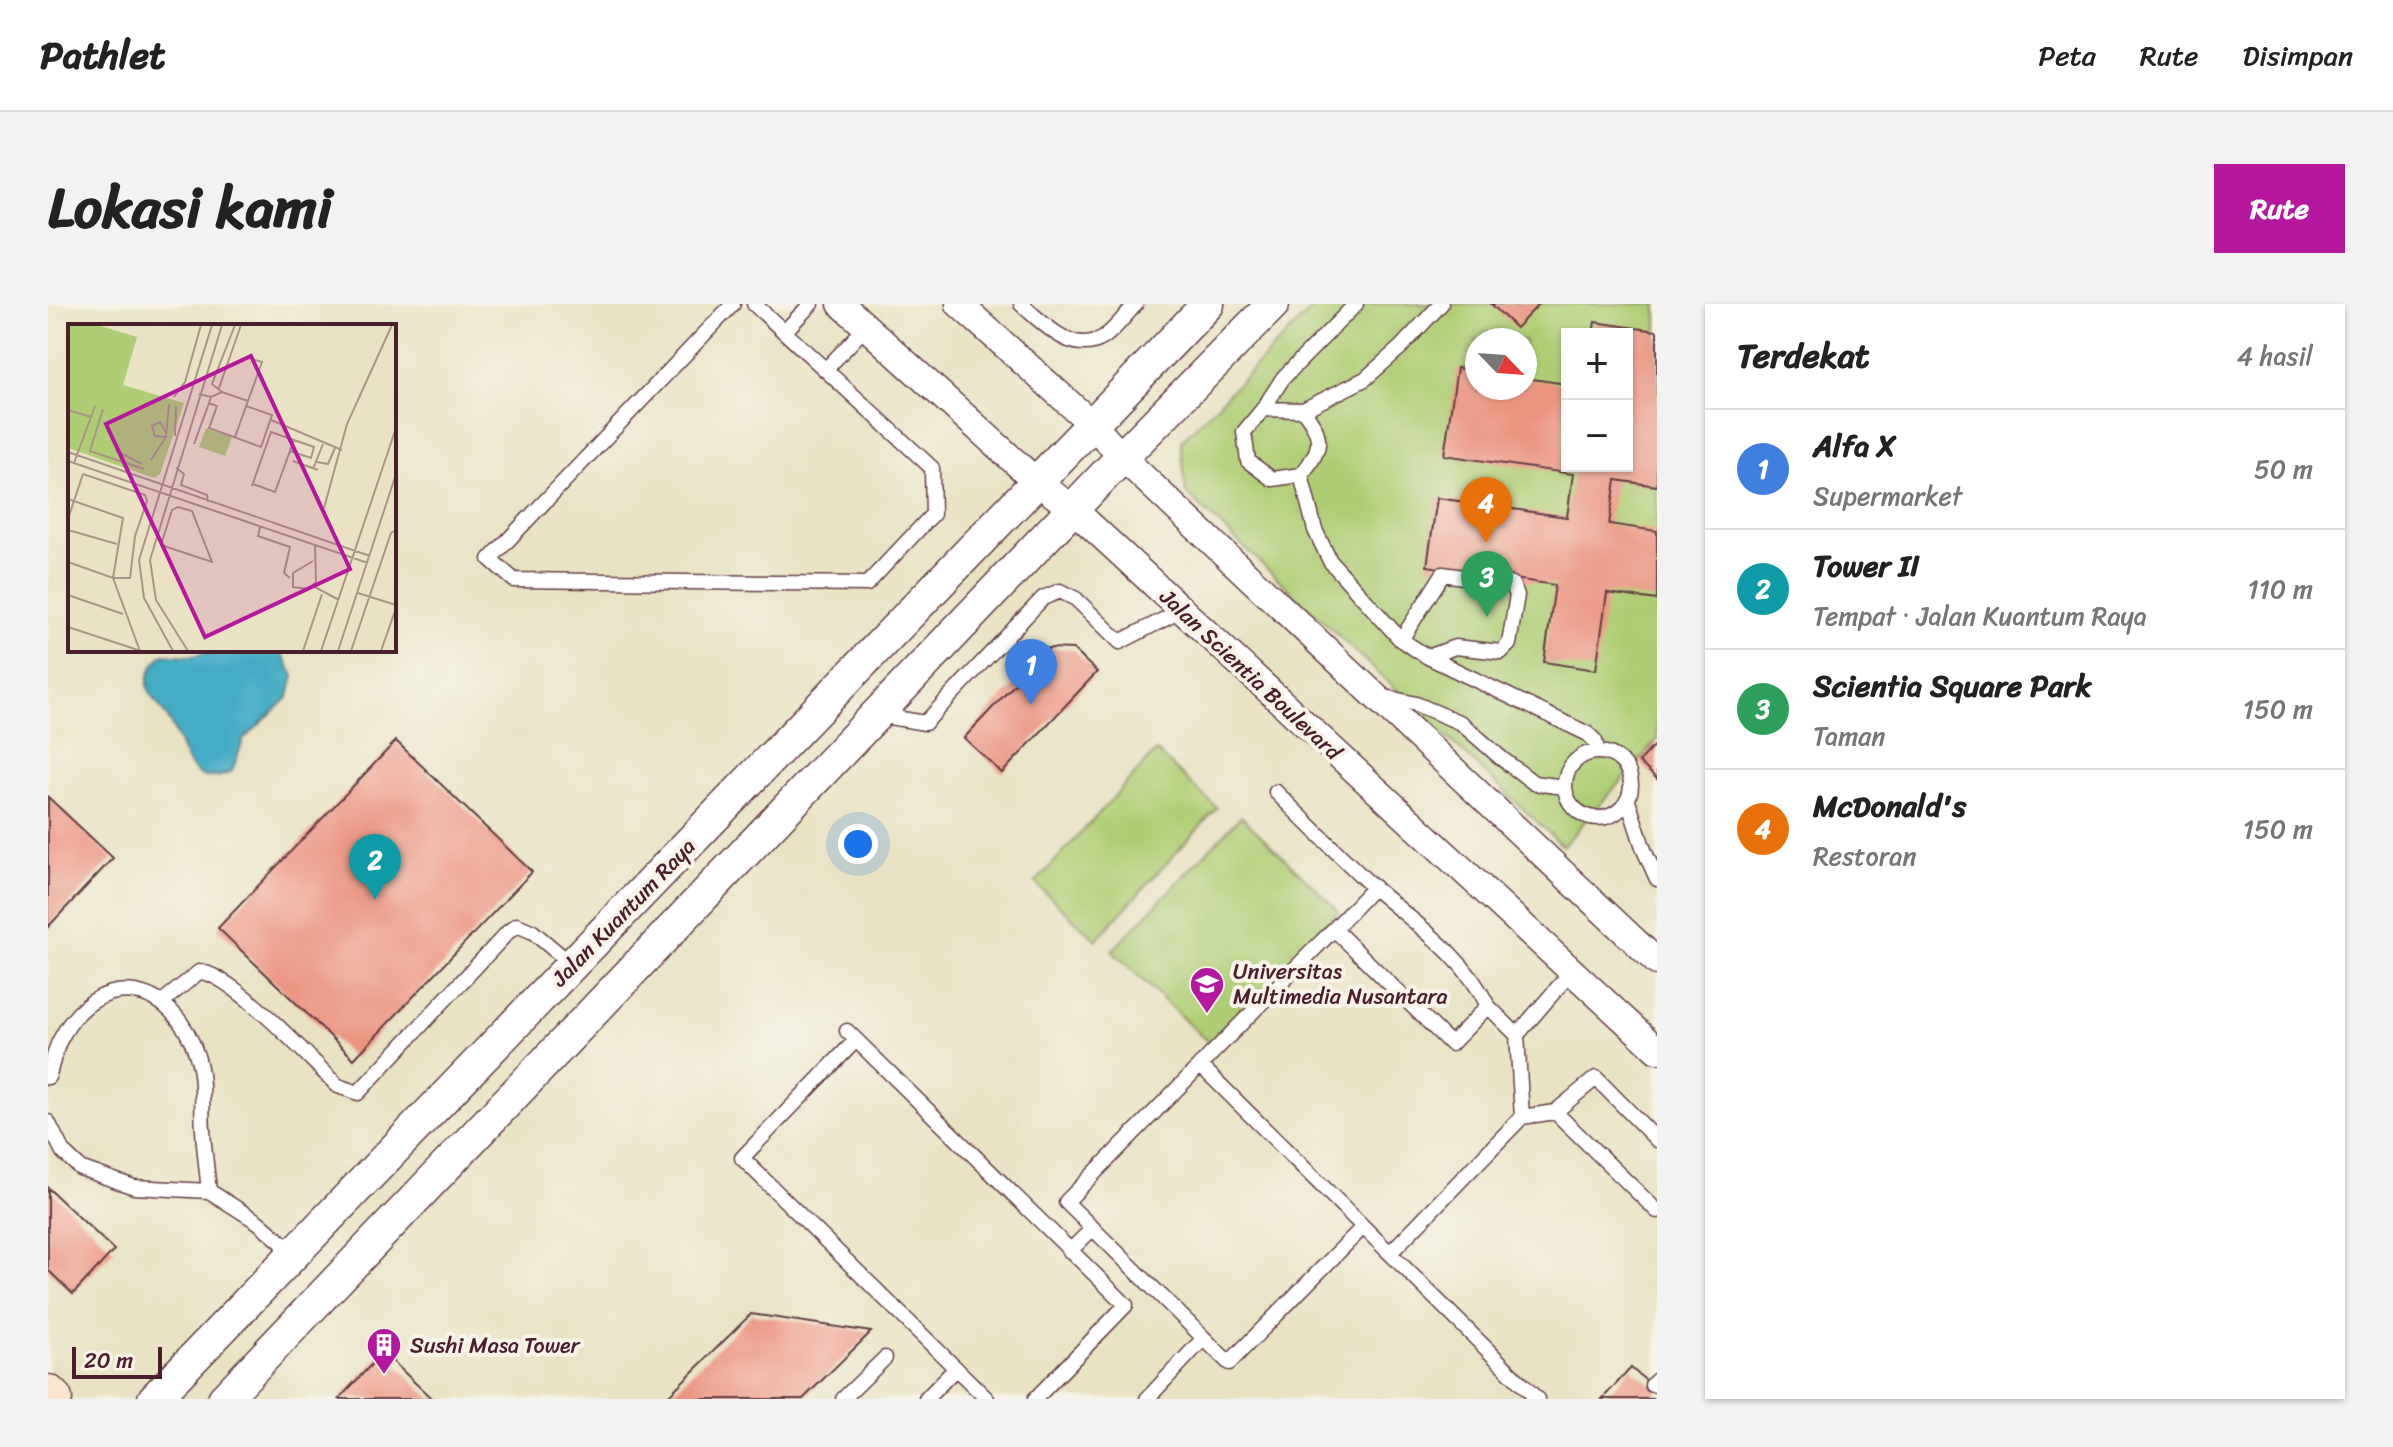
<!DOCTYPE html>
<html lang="id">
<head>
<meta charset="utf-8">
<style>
	:root { --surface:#fff; --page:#f2f2f2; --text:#222; --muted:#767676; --line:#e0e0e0; --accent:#b5179e }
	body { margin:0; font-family:Sriracha,sans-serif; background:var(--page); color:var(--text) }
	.controls { position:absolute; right:24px; top:24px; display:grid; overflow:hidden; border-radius:0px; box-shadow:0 2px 6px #0004 }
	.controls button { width:72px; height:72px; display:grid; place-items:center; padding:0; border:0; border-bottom:2px solid var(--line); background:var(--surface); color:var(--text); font:40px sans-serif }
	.compass { position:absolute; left:1417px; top:24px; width:72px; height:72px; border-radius:50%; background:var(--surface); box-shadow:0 2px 6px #0004; rotate:115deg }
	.scale { position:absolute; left:24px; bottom:20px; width:90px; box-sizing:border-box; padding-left:8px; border:4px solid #4a1f2b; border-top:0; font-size:22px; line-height:28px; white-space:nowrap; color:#4a1f2b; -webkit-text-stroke:6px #f7f3e8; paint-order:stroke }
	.you { position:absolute; left:810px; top:540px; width:28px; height:28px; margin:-20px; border:6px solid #fff; border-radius:50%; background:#1a73e8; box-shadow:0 0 0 12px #1a73e833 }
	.badge { display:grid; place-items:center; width:52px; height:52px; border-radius:50%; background:var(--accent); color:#fff; font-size:26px; font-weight:700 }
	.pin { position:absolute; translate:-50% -66px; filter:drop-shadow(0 2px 4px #0008) }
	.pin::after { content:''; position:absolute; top:42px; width:28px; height:24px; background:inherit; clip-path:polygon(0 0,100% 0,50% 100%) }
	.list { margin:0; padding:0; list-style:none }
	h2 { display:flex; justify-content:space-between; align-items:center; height:104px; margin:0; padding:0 32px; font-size:34px }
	h2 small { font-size:26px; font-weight:400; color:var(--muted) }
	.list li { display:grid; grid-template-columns:52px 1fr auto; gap:24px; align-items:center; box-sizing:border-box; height:120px; padding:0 32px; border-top:2px solid var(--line) }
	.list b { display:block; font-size:30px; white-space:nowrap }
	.list p { margin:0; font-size:26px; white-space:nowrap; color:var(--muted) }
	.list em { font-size:26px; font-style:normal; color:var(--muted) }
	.map { position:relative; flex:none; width:1609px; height:1095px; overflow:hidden; border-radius:0px }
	header { display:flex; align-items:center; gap:48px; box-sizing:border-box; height:112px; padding:0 40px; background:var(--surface); border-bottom:2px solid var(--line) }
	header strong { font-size:38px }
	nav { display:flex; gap:44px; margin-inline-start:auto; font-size:28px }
	.intro { display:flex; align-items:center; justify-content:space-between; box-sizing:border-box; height:192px; padding:0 48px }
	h1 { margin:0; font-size:56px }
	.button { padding:20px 36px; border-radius:0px; background:var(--accent); color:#fff; font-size:28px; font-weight:700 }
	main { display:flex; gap:48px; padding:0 48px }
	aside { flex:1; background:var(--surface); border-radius:0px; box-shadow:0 2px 6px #0004 }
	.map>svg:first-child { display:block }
	.green { fill:#afcd74; stroke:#7c7650; stroke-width:2; fill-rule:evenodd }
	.water { fill:#45acc5; stroke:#486678; stroke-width:2 }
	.building { fill:#eb9581 }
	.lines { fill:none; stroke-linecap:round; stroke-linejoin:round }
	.service-casing { stroke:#623c42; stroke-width:17 }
	.minor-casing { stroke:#623c42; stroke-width:29 }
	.tertiary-casing { stroke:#623c42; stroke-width:35 }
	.secondary-casing { stroke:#623c42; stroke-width:41 }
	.service { stroke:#fff; stroke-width:14 }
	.minor { stroke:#fff; stroke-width:26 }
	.tertiary { stroke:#fff; stroke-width:32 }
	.secondary { stroke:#fbe5cf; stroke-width:38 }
	.labels { text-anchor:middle; stroke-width:8; stroke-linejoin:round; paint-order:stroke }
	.street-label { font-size:22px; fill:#4a1f2b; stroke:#f7f3e8 }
	.poi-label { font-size:22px; fill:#4a1f2b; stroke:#f7f3e8; text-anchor:start }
	.inset-road { fill:none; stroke:#a99586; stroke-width:2 }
	.view { fill:#b5179e; fill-opacity:0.15; stroke:#b5179e; stroke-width:4 }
	.inset-edge { fill:none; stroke:#4a1f2b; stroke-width:4 }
</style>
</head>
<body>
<header>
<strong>Pathlet</strong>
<nav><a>Peta</a><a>Rute</a><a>Disimpan</a></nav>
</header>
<div class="intro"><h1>Lokasi kami</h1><a class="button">Rute</a></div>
<main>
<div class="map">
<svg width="1609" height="1095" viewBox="0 0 1609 1095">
	<rect width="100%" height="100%" fill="#f7f3e8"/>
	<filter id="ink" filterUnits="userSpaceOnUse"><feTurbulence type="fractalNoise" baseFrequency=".0125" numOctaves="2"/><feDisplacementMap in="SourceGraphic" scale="16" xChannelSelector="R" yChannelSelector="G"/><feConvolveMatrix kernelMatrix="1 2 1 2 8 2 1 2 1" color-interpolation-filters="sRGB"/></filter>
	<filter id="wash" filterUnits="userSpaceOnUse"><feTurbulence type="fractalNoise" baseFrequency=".006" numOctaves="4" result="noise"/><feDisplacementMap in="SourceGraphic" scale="32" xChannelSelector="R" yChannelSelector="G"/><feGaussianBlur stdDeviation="1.8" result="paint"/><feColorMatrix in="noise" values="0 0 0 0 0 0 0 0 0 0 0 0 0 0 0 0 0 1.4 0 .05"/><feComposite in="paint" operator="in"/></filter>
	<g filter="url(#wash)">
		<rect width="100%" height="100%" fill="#e9e3c3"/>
		<path class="green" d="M1269,0h340v436l-94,106 -377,-353 -5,-52zM1519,30h60v132h-60zM1429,36h48v48h-48z
			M1108,447l61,57 -121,132 -61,-57z
			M1193,512l98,95 -128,134 -99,-94z"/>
		<path class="water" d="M170,346h62l14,26 -5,21 -45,42 -12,32c-46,24 -47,-25 -64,-52 -6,-11 -17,-21 -20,-32 -2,-11 8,-27 15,-33l30,2z"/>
		<g id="blocks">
			<path class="building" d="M1443,0h48l-23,24z
				M1547,18l62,9v155l-41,-6 -7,44 48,7v69l-50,-7 -11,77 -52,-8 11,-77 -128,-19 10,-68 130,19 6,-43 -129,-19 13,-87 20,3v17h48v-10l42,6v82h60v-132h-34z
				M1001,344l24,1 24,23 -95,101 -38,-35z
				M348,437l136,131 -178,187 -136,-131z
				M1609,438v37l-18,-17z
				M0,493l65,61 -65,69z
				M0,884l66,62 -41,44 -25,-24z
				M703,1010l120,18 -68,67h-138z
				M335,1048l49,47h-93z
				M1583,1064l26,22v9h-55z"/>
		</g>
	</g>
	<g filter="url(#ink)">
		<use href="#blocks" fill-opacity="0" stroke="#623c42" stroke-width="2"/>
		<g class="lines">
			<g class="service-casing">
				<path id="service" d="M685,0l-243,255 24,21 353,4 66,-70 -1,-46 -178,-164
					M973,0c22,19 52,53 83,33 12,-8 22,-23 32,-33
					M736,28l27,-28
					M777,66l41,-43
					M1215,105l40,1c21,27 20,38 -2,65l-29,4 -24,-18 -4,-29z
					M1215,105l20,-31 73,-74
					M1255,106l62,-31 36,-32 40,-43
					M1253,171l14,55 15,31 71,79 27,17 160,77 7,7 3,11
					M1353,336l42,-66 69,10 5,11 -8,49 -8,8 -46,-5 -27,10
					M1333,392l35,8 45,19 40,35 33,25 30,4
					M830,411l47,8 118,-125 17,-7 16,8 44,43 62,-32
					M1517 481a33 33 0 1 1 66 0a33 33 0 1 1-66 0Z
					M1228,488c32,32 64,64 97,95 42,37 90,67 115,119
					M1580,497l16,49 13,29
					M1286,625l40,-42
					M114,698l37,-30c32,0 113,89 139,114l20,7 150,-161 9,-7 16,7 39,33
					M799,727l279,274 -91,94
					M808,736l-114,118 245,241
					M1152,761l337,334
					M0,773c4,-11 6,-24 11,-35 37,-76 114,-63 138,14 8,24 4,49 6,74 1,20 4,41 6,61
					M1507,808l102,99
					M1474,813l33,-5 41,-34 61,62
					M0,818l15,30 17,16 54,19 75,4 49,31 36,31
					M1315,923l-134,136 -163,-161 268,-273 117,115 37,-38 29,29
					M1022,947l23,-23
					M1342,949l132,-136 -5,-82 55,-64
					M1604,1081l5,-5
					M795,1095l42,-41
					M878,1095l30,-31
					M1099,1095l57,-61"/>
			</g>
			<g class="minor-casing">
				<path id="minor" d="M793,0l196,178 36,27 584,541
					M911,0l133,120 30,33 535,505"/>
			</g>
			<g class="tertiary-casing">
				<path id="tertiary" d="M106,1095l1054,-1095
					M176,1095l898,-942 151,-153"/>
			</g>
			<g class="secondary-casing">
				<path id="secondary" d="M0,1090l5,5"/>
			</g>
			<use href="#service" class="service"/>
			<use href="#minor" class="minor"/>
			<use href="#tertiary" class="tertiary"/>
			<use href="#secondary" class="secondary"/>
		</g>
	</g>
	<defs>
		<g id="university-pin" transform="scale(1.8)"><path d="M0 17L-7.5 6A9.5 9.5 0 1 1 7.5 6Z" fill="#b5179e" stroke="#f7f3e8"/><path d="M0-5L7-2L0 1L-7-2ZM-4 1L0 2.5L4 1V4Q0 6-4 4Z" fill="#fff"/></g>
		<g id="building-pin" transform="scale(1.8)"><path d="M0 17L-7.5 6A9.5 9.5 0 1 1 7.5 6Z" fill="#b5179e" stroke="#f7f3e8"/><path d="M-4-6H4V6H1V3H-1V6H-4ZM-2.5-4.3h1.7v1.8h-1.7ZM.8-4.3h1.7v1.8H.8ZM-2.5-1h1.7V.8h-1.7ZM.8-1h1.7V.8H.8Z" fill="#fff"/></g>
	</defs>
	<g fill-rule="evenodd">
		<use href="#university-pin" x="1159" y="680"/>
		<use href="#building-pin" x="336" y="1041"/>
	</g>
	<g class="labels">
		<g class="street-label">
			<text transform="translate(1203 370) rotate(43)" y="8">Jalan Scientia Boulevard</text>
			<text transform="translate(575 608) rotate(-46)" y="8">Jalan Kuantum Raya</text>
		</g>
		<g class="poi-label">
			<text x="1185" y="675">Universitas<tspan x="1185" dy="25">Multimedia Nusantara</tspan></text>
			<text x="362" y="1049">Sushi Masa Tower</text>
		</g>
	</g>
	<g transform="translate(20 20)">
		<rect width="328" height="328" fill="#e9e3c3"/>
		<path d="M0,1h29l40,12 -14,48 61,18 -24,71 -6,4 -86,-30zM138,104l26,9 -7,19 -26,-9z" fill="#afcd74"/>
		<path class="inset-road" d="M151,64l22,-63M154,68l-10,-8 23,-59M131,70l12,3 11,-5 26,9M106,73l11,-15 16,-57M143,73l-2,6 8,3 -8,22 52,19 11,-32 -26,-9M35,85l-13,42 54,18M0,86l23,7M203,96l71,30M107,112l1,-30M98,113l-11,-1 -3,-10 8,-4 6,10M167,113l27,-75 -7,-2M126,120l15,-41M48,127l26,13M0,128l302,104M83,136l15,-23 3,-33M0,137l300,102M225,137l25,9M249,138l11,2 7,-16M6,139l21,-57M108,144l8,6 -3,11 26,10 1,7M245,145l10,-25M185,160l22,8 19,-52M184,162l19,-54 43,15 -3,11 -21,-7M0,175l55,19 -10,60 27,73M110,183l14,4 20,51 -51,-17 11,-35zM256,184l23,-84 45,-99M0,195l15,-45M192,203l-2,9 32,11 -6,26 6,5M0,206l49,14M245,237l-20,12v14l16,2 7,-7 -1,-37M0,238l45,16h17l5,-42 12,-35 -2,-6 -62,-21M245,262l26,14M290,269l38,12M0,271l55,19M0,303l70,23M105,327l-29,-53 -5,-38 73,-235M120,327l-32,-51 -6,-40 72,-235M235,327l19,-57M253,327l75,-223M270,327l58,-177M283,327l40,-118 5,-3M313,327l15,-43"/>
		<path class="view" d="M183,32l99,213 -145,68 -99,-213z"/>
		<rect width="328" height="328" class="inset-edge"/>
	</g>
</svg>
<div class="controls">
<button>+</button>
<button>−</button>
</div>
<svg class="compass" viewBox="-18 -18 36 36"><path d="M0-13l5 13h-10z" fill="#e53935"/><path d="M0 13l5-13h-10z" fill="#767676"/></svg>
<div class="scale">20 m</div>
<div class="you"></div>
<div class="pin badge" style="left:983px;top:401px;background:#3f7fe0">1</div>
<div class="pin badge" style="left:327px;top:596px;background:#0f9aa8">2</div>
<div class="pin badge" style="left:1439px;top:313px;background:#2e9e5b">3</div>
<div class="pin badge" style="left:1438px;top:239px;background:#e8710a">4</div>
</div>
<aside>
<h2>Terdekat<small>4 hasil</small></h2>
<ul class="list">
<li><span class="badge" style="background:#3f7fe0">1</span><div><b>Alfa X</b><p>Supermarket</p></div><em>50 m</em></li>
<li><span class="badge" style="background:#0f9aa8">2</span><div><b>Tower II</b><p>Tempat · Jalan Kuantum Raya</p></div><em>110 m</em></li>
<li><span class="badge" style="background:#2e9e5b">3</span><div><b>Scientia Square Park</b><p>Taman</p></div><em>150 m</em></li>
<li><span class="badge" style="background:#e8710a">4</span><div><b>McDonald's</b><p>Restoran</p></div><em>150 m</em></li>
</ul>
</aside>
</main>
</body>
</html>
